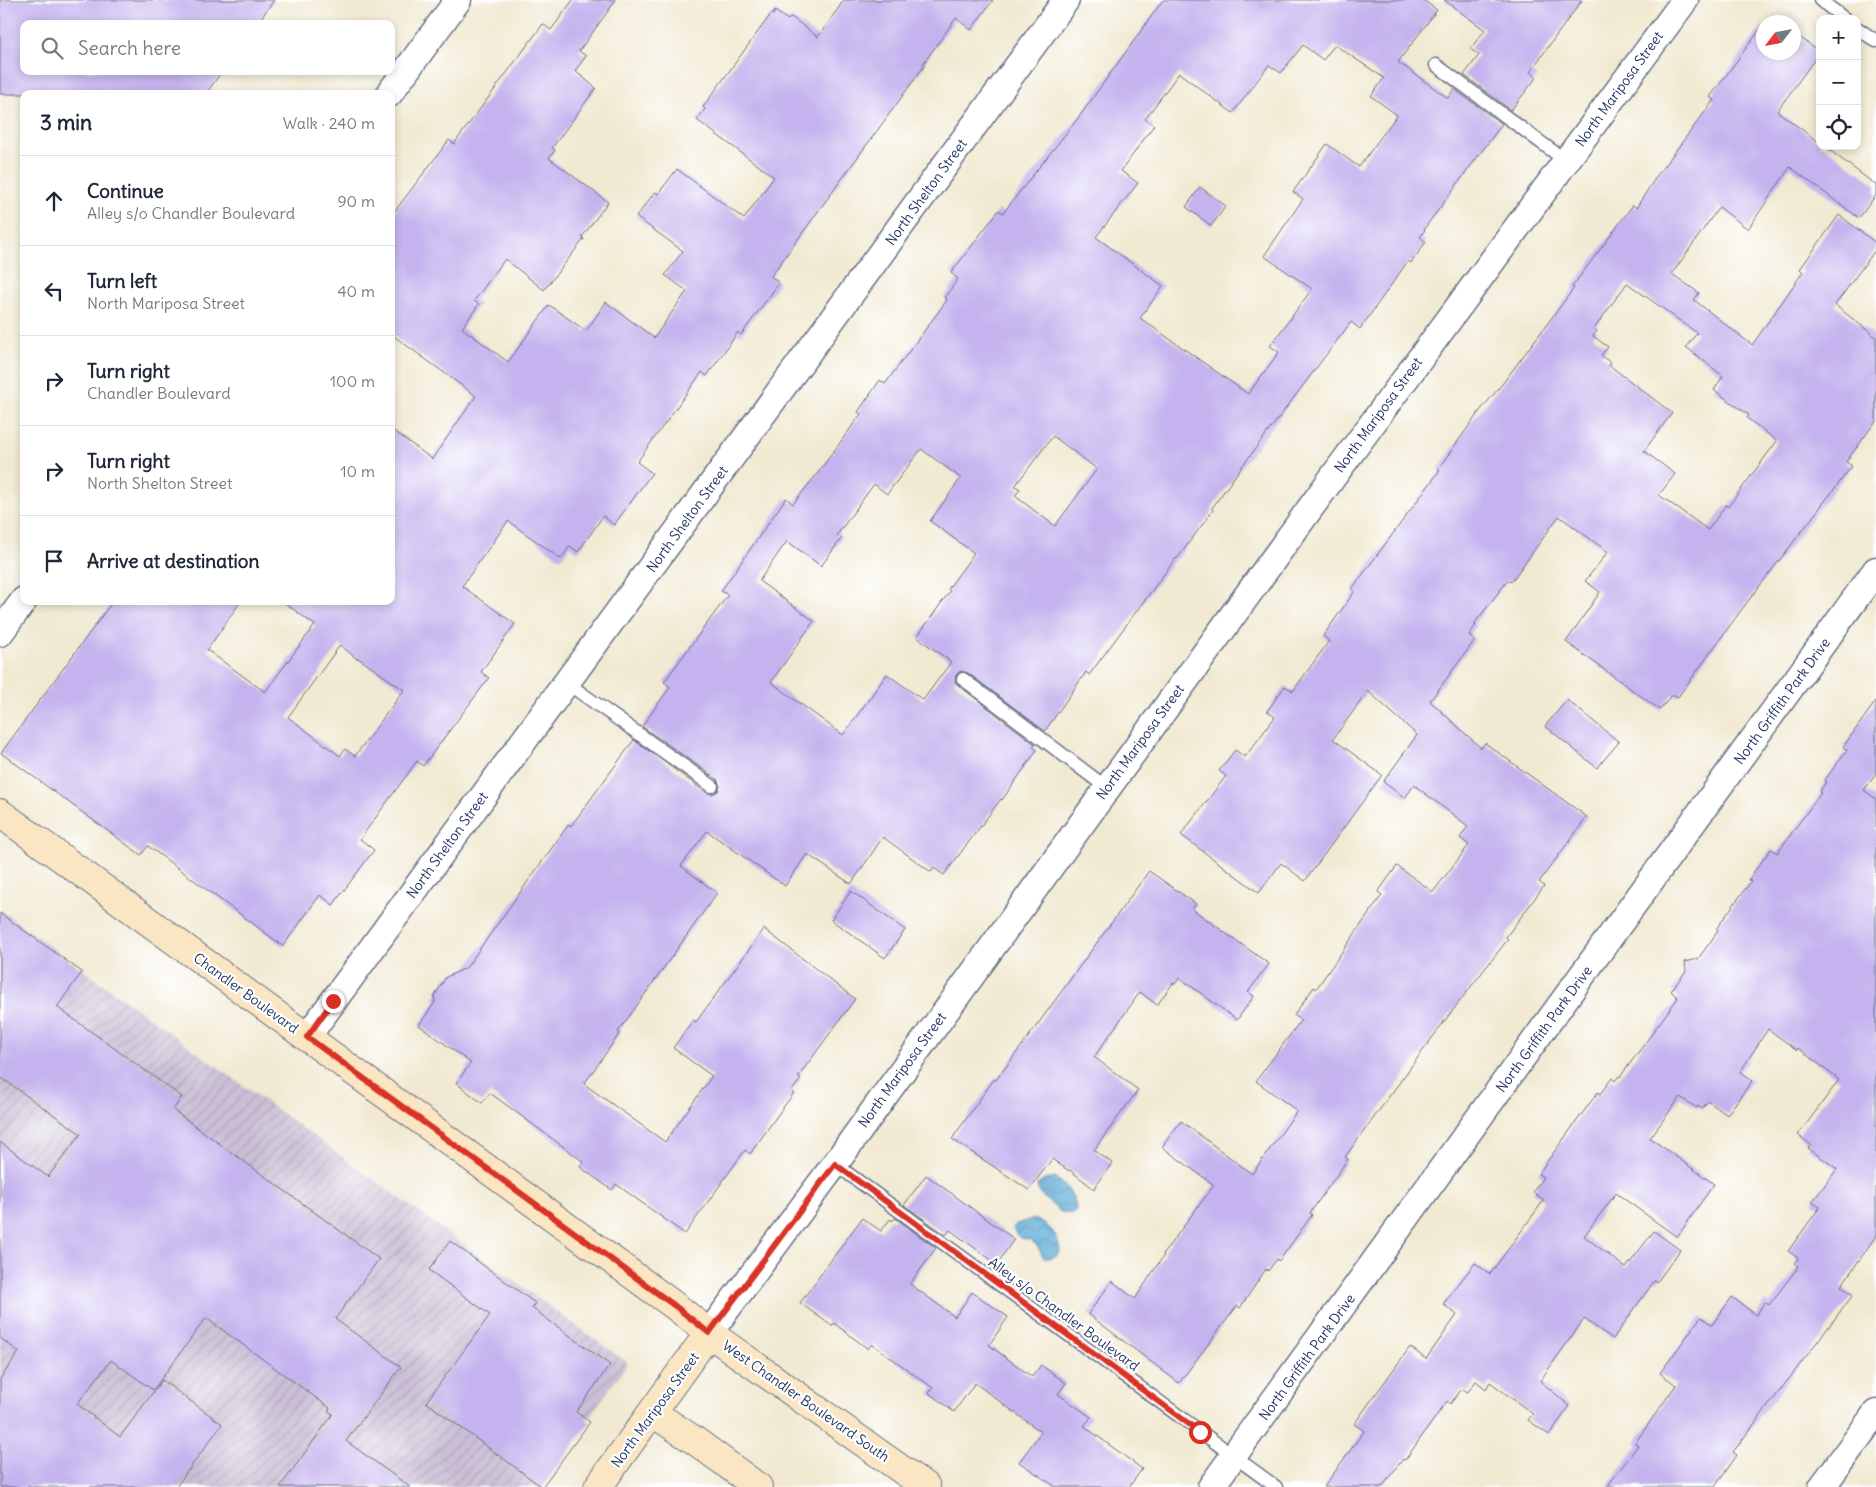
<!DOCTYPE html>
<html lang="en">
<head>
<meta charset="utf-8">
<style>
	:root { --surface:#fff; --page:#f6f6f7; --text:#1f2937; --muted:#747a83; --line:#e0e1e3 }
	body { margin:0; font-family:Delius,sans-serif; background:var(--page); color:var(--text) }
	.controls { position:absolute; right:15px; top:15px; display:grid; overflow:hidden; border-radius:10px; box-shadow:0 2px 8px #0003 }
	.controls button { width:45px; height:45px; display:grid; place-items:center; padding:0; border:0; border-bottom:1px solid var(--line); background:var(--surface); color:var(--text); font:25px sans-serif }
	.compass { position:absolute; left:1756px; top:15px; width:45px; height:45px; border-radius:50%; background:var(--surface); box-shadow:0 2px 8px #0003; rotate:238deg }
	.stop { position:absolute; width:15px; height:15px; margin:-11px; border:4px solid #d93025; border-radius:50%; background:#fff }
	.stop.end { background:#d93025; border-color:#fff; box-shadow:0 1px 5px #0008 }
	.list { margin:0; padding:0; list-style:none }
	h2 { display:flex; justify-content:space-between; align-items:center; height:65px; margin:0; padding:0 20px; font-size:21px }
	h2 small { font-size:16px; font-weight:400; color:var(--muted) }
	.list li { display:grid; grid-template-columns:32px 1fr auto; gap:15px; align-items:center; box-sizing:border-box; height:90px; padding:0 20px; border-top:1px solid var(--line) }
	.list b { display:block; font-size:19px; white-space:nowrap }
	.list p { margin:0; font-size:16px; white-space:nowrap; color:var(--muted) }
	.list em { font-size:16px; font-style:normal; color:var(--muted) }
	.icon { flex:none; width:28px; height:28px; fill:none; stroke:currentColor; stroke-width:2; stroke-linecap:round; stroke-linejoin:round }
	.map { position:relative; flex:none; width:1876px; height:1487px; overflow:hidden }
	.search { position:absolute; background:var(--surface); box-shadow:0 2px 8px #0003; left:20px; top:20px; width:375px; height:55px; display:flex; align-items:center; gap:12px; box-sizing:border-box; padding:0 18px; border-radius:10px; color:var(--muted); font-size:19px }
	.panel { position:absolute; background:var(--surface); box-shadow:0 2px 8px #0003; left:20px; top:90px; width:375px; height:515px; border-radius:10px }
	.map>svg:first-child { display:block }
	.industrial { fill:url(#industrial-furrows) }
	.water { fill:url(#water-waves); stroke:#3a6c99 }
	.building { fill:#c4b3ee; fill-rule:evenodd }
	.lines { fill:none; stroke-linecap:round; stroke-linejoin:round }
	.lane-casing { stroke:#667086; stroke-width:15 }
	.street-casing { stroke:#667086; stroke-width:29 }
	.secondary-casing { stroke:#667086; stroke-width:30 }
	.lane { stroke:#fff; stroke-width:12 }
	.street { stroke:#fff; stroke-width:26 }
	.secondary { stroke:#fbe6c4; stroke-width:28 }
	.route { stroke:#d93025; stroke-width:6 }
	.labels { text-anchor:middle; stroke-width:4.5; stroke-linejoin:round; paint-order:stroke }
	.street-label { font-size:14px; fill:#1b2f5e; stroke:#fff }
</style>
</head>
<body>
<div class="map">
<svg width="1876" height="1487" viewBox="0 0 1876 1487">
	<defs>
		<pattern id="industrial-furrows" width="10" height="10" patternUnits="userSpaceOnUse" patternTransform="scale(1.25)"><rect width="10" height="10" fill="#cbbfd5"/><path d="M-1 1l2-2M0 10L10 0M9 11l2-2" fill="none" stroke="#aea4b9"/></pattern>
		<pattern id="water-waves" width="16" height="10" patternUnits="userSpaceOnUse" patternTransform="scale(1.25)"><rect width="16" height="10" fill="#5aa9d4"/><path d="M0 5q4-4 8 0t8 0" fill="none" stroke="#4a8aaf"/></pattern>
	</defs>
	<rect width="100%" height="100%" fill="#fff"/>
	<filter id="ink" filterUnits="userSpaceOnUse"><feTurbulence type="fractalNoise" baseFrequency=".02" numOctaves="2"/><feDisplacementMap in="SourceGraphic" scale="10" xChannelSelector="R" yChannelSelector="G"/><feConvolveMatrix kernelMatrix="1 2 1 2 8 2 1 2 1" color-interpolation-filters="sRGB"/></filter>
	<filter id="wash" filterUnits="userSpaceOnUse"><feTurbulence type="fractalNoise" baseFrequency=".0096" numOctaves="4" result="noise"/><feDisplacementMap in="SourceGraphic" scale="20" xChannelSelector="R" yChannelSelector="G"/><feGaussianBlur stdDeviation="1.12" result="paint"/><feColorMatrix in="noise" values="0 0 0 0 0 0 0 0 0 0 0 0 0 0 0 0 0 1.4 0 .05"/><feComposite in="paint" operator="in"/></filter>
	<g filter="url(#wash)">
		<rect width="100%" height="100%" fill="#f1e9d1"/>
		<path class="industrial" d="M0,910l628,453 -89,124h-539z"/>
		<path class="water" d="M1055,1178c10,5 22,20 21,32l-4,4 -12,-2c-7,-8 -23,-16 -23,-27l7,-5z
			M1032,1219c17,4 27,16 28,33 -5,5 -9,7 -16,6 -3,-4 -5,-10 -9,-14 -8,-8 -17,-1 -22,-16l3,-4z"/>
		<g id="blocks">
			<path class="building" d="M0,0h274l-17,24h-233v47h198l-16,23h-206z
				M573,0h43l-37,51 7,5 -11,15 21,17 -44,60 3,2 -6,8 59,44 -26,35 2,2 -40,51 -39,-31 -31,42 5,3 -17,24 46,34 41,-57 37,26 20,-29 48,36 33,-47 -22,-16 18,-24 -47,-34 19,-25 3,2 19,-25 67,50 30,-42 -77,-57 8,-11 -2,-2 68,-93 2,1 2,-4 13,9 3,-3 27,20 26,-37h149l-22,30 -15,-12 -33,46 2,1 -154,211 8,7 -38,52 -3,-3 -31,44 -5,-4 -65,90 15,11 -38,52 -11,-9 -25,36 -8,-6 -9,13 -53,-38 -46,65 53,38 -34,48 8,6 -66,88 -6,-5 -57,78 14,11 -41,55 -13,-10 -37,51 -135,-100 -7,9 -140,-102 112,-152h128l-34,49 58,42 50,-67 -33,-24h109v-172l41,30 44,-63 -85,-62v-118l58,-76 5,4 89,-120 8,6zM340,645l17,14 1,-1 46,32 -49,66 -10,-7 -5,7 -52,-39z
				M1163,0h260l14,10 -39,52 50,36 6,-9 48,35 -78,105 1,1 -5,7 6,5 -15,21 -3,-2 -48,68 -9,-7 -111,147 -28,39 1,2 -36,49 -1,-1 -87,117 -3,-3 -41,59 -77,-58 -8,-2 -4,4 -1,7 3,3 77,59 -2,3 4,3 -35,50 -1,-1 -57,76 -10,-7 -3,4 -48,-35 -32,47 -44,-30 -22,32 -78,-55 -26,35 36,27 -99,139 2,1 -36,51 81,58 47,-66 -39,-28 20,-28 3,2 68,-93 91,70 -57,78 3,2 -9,12 2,2 -15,20 -29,41 -5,-4 -60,84 -69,-50 -4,6 -32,-23 4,-5 -94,-69 -8,10 -26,-20 15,-20 -52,-38 16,-23 -1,-5 12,-20 20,-9 103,-144 2,2 63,-86 73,53 5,1 6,-3 2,-5 -3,-7 -74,-52v-2l27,-38 -6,-5 64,-87 -7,-4 65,-93 7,6 24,-30 44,-60 -3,-2 22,-32 5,4 62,-84 -3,-2 14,-19 -7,-6 48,-63 4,3 79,-100zM1303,45l20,15 12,-15 49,33 -13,18 26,19 -38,52 -32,-23 -34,48 10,7 -39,57 48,33 -42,57 9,6 -31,42 -108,-76 23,-32 -67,-49 42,-54 -17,-12 33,-46 -9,-6 34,-46 54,40 36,-48 12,8zM1053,436l44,33 -42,57 -40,-30 5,-7 -5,-3zM921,449l40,29 -31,43 44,32 -26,36 2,2 -33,46 34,25 -28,38 -36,-26 -44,61 -72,-53 43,-61 -55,-40 28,-40 34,25 21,-28 -5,-3 37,-51 13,10z
				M1444,0h138l-52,72 7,5 -26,33 -47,-35 15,-20 -9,-6 15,-19z
				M1764,24v28h30v-19l26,19 -43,59 43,32v3h4l52,39v10l-17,23 -69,-51 -42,62 -29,-22 -47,67 27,19 -5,7 58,45 51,-73 -3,-3 39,-54 37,28v6l-41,56 41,32v84l-30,41 6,4 -110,143 -64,88 -6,-3 -12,16 -94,-68 34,-50 -15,-11 23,-29 -49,-36 -48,66 -3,-2 -34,44 2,1 -7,10 6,5 -45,61 51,47 4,-5 102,74 -48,65 5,4 -38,51 2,2 -62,80 -101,138 3,2 -38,54 2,2 -33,46 -2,-2 -9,12 -2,-2 -26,39 -3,-2 -58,77 -91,-69 24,-33 23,18 29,-44 -1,-1 51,-69 -52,-38 19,-26 71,53 45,-63 -41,-30 45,-61 -7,-5 20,-28 2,2 66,-94 -4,-3 19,-26 36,26 36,-47 -9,-7 8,-12 -54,-41 -9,13 -22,-16 34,-47 -49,-44 -35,48 49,36 -77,106 -24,-18 -22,30 -78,-58 45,-59 -7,-5 16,-21 10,7 30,-40 -8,-6 18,-25 8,5 36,-50 -6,-5 32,-45 -3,-2 88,-119 -2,-1 41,-57 24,-29 71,-95 -2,-1 61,-82 3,3 22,-34 56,-74 -4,-3zM1627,283l70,50 -11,14 37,29 -9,14 35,25 -2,3 30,23 -49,66 -2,-2 -18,25 -49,-35 16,-21 -31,-23 28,-38 -63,-48 2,-2 -10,-8 7,-8 -15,-11 4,-5 -3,-2z
				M1200,187l26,19 -15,20 -25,-19z
				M1567,700l52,42 -22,26 -52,-42z
				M1876,701v73l-12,16 12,9v437l-35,50 12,9 -120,157 4,3 -22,32h-108l31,-42 -3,-2 41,-58 -16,-12 41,-56 11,8 20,-28 24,18 9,-13 4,3 30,-39 -4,-3 3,-5 -10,-7 32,-44 -8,-5 25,-33 -29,-21 3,-3 -13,-10 41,-55 -41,-32 -1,2 -29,-21 -28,43 12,9 -25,34 -19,-14 -6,8 -4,-3 -1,2 -17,-11 -30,41 64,46 -37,53 -61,-44 -32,43 42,32 28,-37 26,19 -23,32 -2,-2 -42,59 -29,-20 -44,62 30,25 -21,29 -21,-15 5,-6 -43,-32 -4,7 -10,-8 -8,11 -6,-3 -12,15 -3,-3 -42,59 -2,-1 -21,28h-58l40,-56 -10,-7 56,-77 16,12 31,-44 -14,-11 32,-41 15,11 54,-74 -11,-8 10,-15 -5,-3 60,-82 2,2 12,-16 3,3 4,-5 1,1 58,-79 -7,-7 15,-20 -1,-9 13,-3 20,-28 -2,-2 35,-48 -3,-1 23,-31 6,4 44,-60 -2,-1 7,-10 -2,-1 23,-31 -4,-3z
				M1149,871l47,33 -4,5 77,55 -21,28 6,4 -17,24 -57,-42 -5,6 -2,-1 -16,22 -17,-13 -46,65 44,33 -44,60 18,13 -18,26 -24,-19 -1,1 -17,-12 -23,31 -77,-51 42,-60 2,1 39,-52z
				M851,891l54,39 -20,28 -54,-38z
				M0,913l82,59 -25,35 125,90 -9,13 206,149 -44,60 66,48 -55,74 64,46h-130l53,-73 -5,-3 2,-3 -124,-90 -53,72 -42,-30 -34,44 43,33 42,-57 60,44 -46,63h-176v-108l19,-27 -19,-14v-196l48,35 33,-43 -81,-57z
				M926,1175l88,64 -17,25 -47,-34 -4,5 -42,-30z
				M862,1218l19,13 9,-12 2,2 3,-3 41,30 -26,36 45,33 17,-25 36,25 -19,28 43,32 9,-12 25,18 -8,11 33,23 -7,9 58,43 -13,18h-73l-37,-25 22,-30 -66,-49 -21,29 -25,-19 4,-5 -61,-44 -4,5 -34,-26 -2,3 -32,-23z
				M450,1241l85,62 -3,5 78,57 -34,47 14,10 -48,65 -116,-85 64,-87 -61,-45z"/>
		</g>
	</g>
	<g filter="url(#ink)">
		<use href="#blocks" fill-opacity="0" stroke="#667086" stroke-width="1"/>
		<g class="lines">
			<g class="lane-casing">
				<path id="lane" d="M1820,0l25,19
					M1857,28l19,13
					M1436,65l130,96
					M963,679l144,109
					M567,683l145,103
					M835,1164l441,323"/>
			</g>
			<g class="street-casing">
				<path id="street" d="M389,94l69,-94
					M0,633l24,-33
					M307,1037l759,-1037
					M709,1333l126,-169 503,-694 347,-470
					M1211,1487l665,-917
					M1822,1487l54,-74"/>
			</g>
			<g class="secondary-casing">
				<path id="secondary" d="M0,813l675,493 34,27 217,154
					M653,1413l41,27 64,47
					M598,1487l111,-154"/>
			</g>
			<use href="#lane" class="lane"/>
			<use href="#street" class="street"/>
			<use href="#secondary" class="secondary"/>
		</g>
	</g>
	<g class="lines" filter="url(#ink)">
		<path class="route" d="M333,1001l-26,36 368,269 34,27 126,-169 365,268"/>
	</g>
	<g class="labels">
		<g class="street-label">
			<text transform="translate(1619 89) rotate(-54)" y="5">North Mariposa Street</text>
			<text transform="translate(926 192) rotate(-54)" y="5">North Shelton Street</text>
			<text transform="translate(1378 415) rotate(-54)" y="5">North Mariposa Street</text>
			<text transform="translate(687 519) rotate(-54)" y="5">North Shelton Street</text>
			<text transform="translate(1782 701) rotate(-54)" y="5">North Griffith Park Drive</text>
			<text transform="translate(1140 742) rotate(-54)" y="5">North Mariposa Street</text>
			<text transform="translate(447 845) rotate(-54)" y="5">North Shelton Street</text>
			<text transform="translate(246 993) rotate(36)" y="5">Chandler Boulevard</text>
			<text transform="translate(1544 1029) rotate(-54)" y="5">North Griffith Park Drive</text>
			<text transform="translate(902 1070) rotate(-54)" y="5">North Mariposa Street</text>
			<text transform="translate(1064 1314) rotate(36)" y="5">Alley s/o Chandler Boulevard</text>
			<text transform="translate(1307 1357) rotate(-54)" y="5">North Griffith Park Drive</text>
			<text transform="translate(806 1401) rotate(35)" y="5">West Chandler Boulevard South</text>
			<text transform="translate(655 1410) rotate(-54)" y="5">North Mariposa Street</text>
		</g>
	</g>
</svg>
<div class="controls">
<button>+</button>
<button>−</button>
<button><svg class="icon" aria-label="locate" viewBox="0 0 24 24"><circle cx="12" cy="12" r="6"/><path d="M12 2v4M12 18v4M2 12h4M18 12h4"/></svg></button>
</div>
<svg class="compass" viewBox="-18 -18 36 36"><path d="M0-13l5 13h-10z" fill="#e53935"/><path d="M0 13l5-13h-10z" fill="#747a83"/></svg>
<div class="stop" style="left:1200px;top:1432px"></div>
<div class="stop end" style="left:333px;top:1001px"></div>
<div class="search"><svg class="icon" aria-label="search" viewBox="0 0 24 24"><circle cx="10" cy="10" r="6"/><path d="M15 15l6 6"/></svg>Search here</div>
<section class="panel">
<h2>3 min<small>Walk · 240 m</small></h2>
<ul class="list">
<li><svg class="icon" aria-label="ahead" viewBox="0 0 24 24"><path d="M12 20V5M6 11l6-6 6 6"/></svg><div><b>Continue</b><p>Alley s/o Chandler Boulevard</p></div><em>90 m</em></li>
<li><svg class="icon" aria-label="left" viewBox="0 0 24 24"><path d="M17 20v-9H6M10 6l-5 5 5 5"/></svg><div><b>Turn left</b><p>North Mariposa Street</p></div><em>40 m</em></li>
<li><svg class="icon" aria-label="right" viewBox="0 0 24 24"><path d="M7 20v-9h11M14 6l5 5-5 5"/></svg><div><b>Turn right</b><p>Chandler Boulevard</p></div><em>100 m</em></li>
<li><svg class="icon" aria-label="right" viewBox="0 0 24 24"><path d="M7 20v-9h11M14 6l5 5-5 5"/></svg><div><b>Turn right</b><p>North Shelton Street</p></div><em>10 m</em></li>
<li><svg class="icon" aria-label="arrive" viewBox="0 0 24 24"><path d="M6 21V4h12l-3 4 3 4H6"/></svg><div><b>Arrive at destination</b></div></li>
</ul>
</section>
</div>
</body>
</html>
